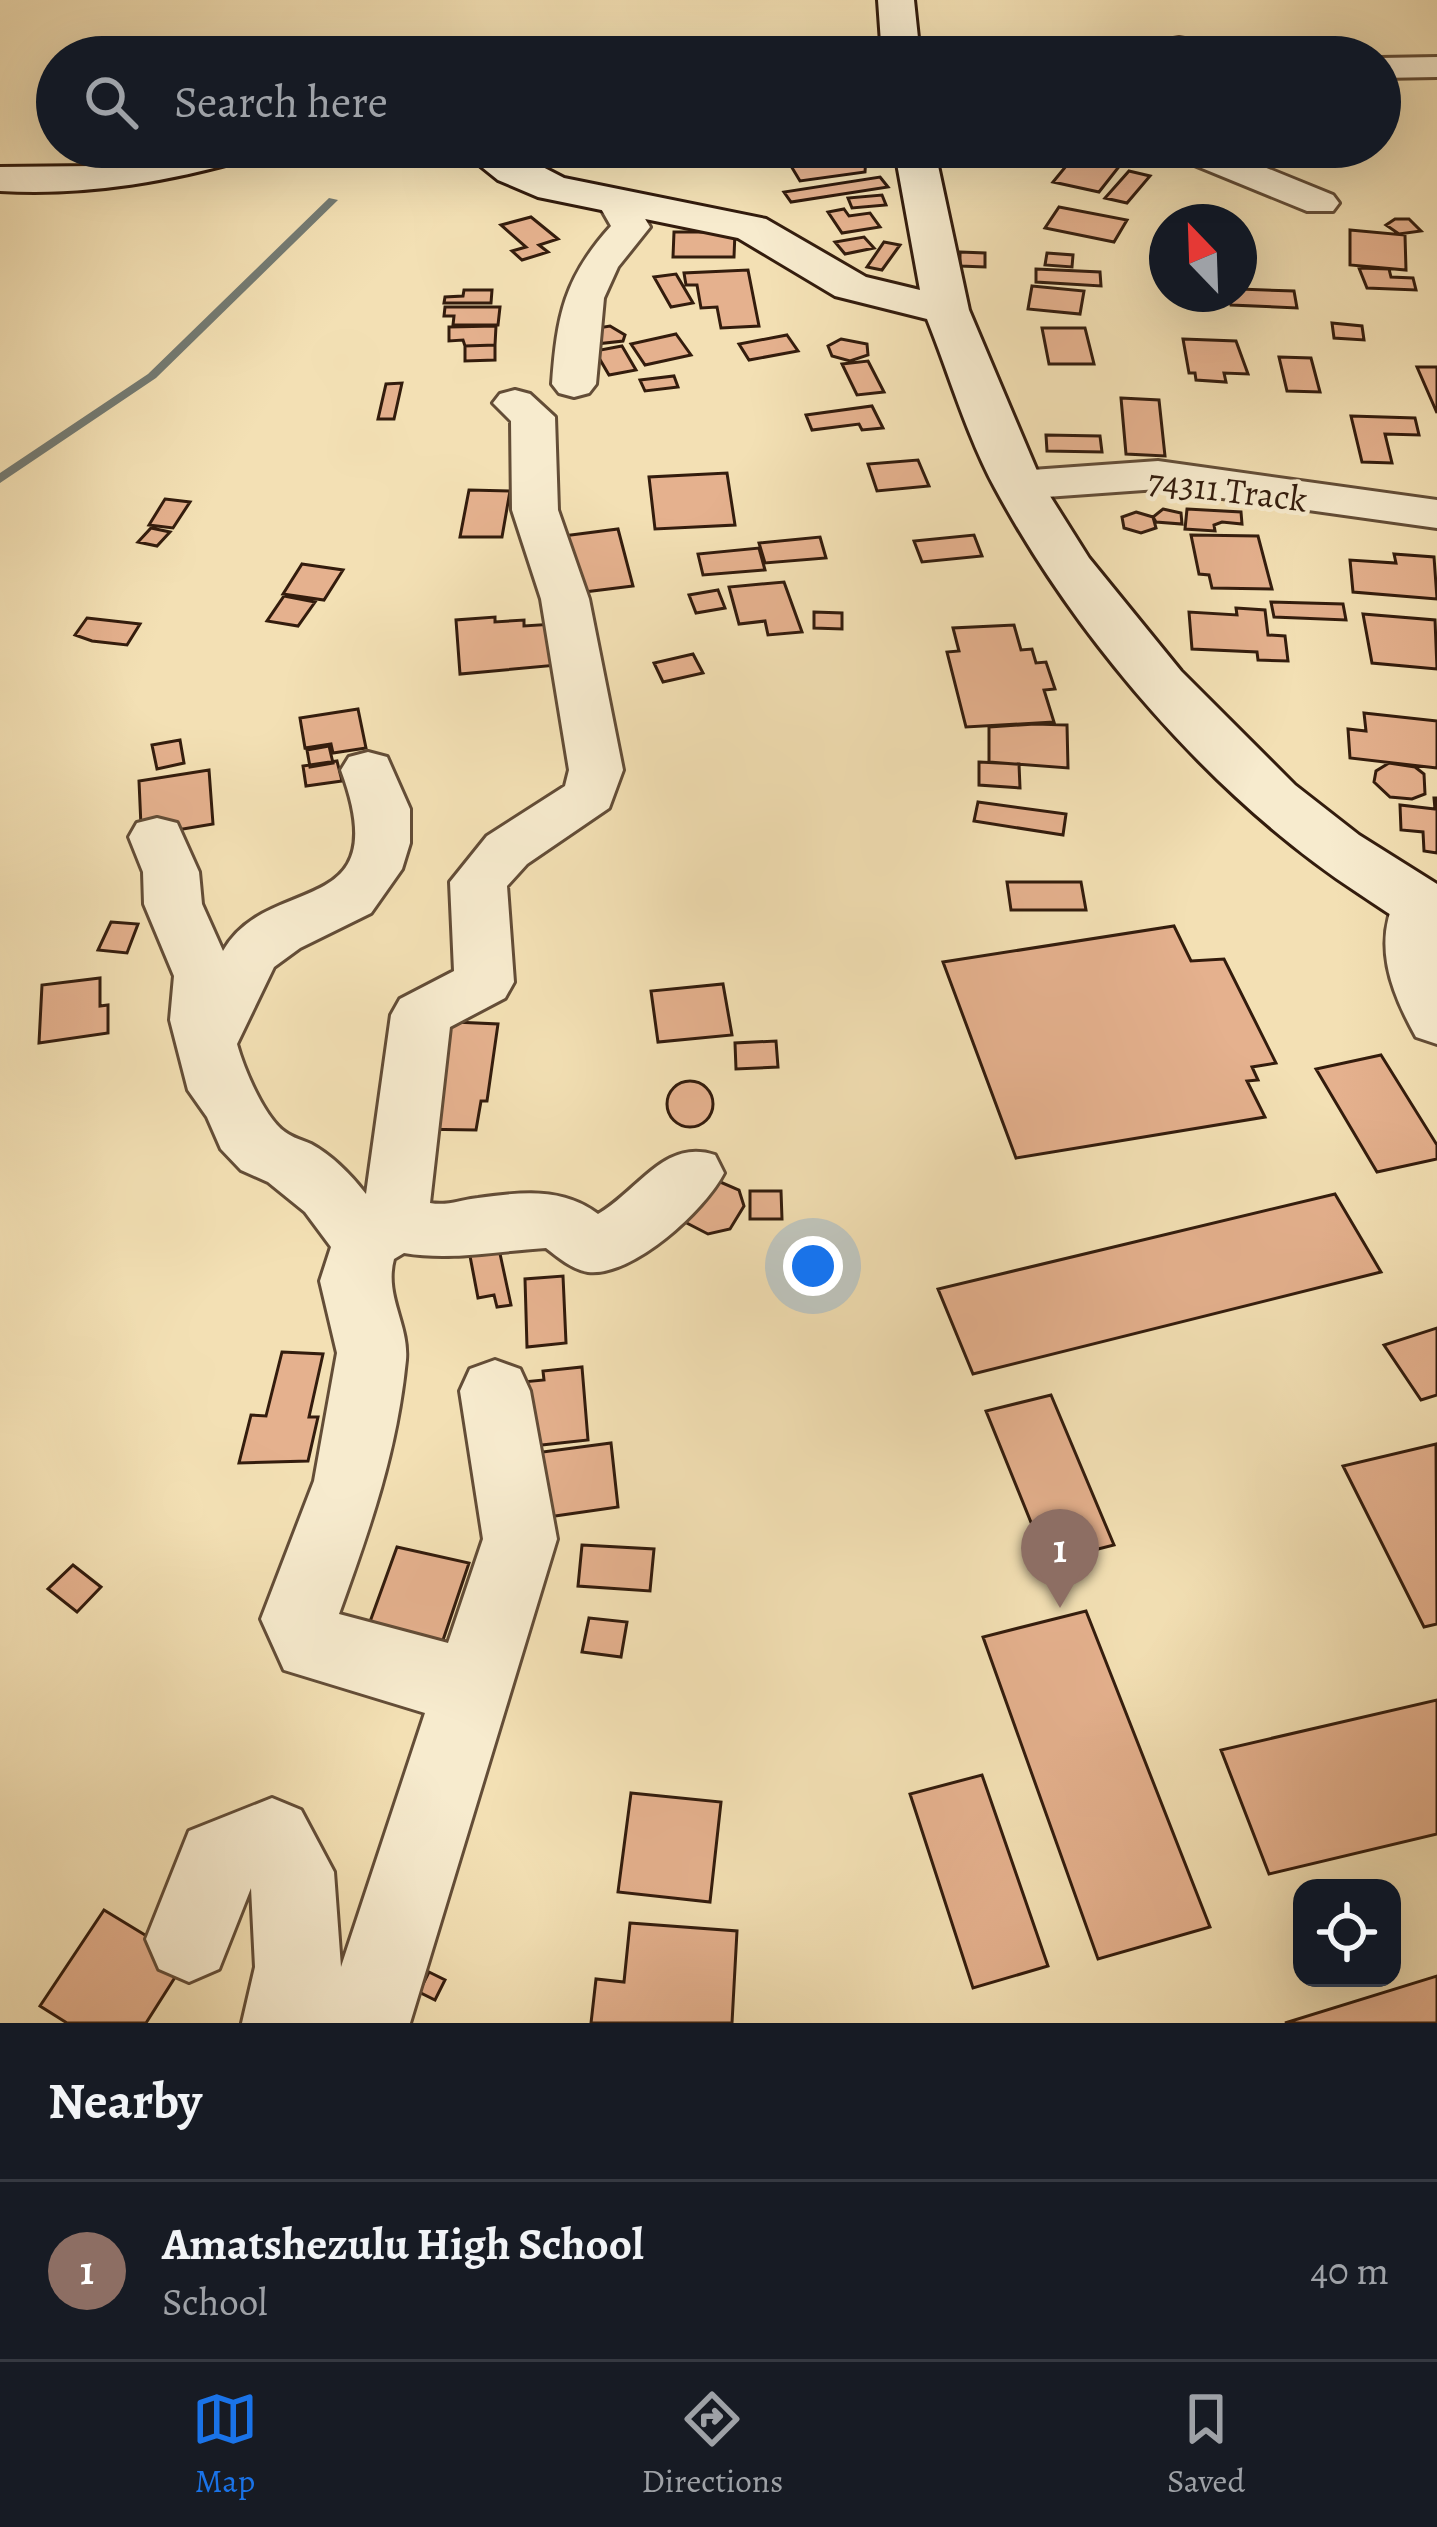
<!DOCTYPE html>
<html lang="en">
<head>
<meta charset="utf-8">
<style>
	:root { --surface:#171b24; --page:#20242c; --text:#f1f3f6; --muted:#9ea1a6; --line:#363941; --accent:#1a73e8 }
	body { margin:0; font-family:Alegreya,serif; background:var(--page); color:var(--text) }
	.controls { position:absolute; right:36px; bottom:36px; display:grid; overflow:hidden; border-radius:24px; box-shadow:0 12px 48px #0002 }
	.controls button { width:108px; height:108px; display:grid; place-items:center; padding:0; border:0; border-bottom:3px solid var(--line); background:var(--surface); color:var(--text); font:60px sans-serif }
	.compass { position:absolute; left:1149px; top:204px; width:108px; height:108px; border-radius:50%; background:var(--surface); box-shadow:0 12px 48px #0002; rotate:337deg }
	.you { position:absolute; left:813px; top:1266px; width:42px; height:42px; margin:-30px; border:9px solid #fff; border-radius:50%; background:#1a73e8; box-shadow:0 0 0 18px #1a73e833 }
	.badge { display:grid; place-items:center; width:78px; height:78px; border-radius:50%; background:var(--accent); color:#fff; font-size:39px; font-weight:700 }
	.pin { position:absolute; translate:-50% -99px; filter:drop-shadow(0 3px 6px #0008) }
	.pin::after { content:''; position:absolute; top:63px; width:42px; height:36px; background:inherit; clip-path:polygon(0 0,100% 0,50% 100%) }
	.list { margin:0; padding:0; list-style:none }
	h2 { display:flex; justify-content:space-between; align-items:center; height:156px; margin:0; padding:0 48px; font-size:51px }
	h2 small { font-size:39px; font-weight:400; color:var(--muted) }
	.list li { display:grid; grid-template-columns:78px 1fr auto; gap:36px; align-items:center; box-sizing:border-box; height:180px; padding:0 48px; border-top:3px solid var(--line) }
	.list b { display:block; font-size:45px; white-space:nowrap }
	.list p { margin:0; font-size:39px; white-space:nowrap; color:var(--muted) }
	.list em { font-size:39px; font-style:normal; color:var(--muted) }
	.icon { flex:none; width:66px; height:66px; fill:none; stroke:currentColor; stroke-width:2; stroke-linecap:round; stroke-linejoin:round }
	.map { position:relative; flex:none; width:1437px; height:2023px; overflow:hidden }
	.search { position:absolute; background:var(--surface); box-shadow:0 12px 48px #0002; left:36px; right:36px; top:36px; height:132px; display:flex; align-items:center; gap:30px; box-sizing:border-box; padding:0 42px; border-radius:66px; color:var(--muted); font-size:45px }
	.sheet { height:336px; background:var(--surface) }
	nav { display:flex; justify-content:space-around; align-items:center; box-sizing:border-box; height:168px; border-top:3px solid var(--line); background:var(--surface); font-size:33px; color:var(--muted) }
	nav a { display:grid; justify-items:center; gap:6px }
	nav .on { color:var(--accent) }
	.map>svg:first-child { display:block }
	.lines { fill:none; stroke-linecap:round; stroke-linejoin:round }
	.stream { fill:#747b73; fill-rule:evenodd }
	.building { fill:#e5b18e; stroke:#331c0d; stroke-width:3 }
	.street-casing { stroke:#634d37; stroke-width:6 }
	.secondary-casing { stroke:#331c0d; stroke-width:6 }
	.street { fill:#f7ebce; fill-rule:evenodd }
	.secondary { fill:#f7ebce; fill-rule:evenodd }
	.labels { text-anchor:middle; stroke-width:9; stroke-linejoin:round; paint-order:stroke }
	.far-street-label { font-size:36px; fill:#331c0d; stroke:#f7ebce }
</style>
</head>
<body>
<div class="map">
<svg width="1437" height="2023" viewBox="0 0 1437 2023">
	<rect width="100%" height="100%" fill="#f3e0b4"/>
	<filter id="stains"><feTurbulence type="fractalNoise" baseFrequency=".00167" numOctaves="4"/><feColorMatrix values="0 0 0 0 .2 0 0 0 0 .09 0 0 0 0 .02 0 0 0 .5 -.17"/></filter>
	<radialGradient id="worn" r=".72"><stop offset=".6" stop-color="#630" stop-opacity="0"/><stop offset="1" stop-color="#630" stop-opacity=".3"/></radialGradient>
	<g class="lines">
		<path class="stream" d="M329,198l9,2 -182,178 -156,105v-10l148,-99z"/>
	</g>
	<path class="building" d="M1080,149l45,10 -26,33 -46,-10z
		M866,156l-1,16 -65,9 -9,-15z
		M1129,171l21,5 -23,27 -22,-5z
		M880,177l8,10 -97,15 -7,-10z
		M882,195l4,10 -34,3 -4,-10z
		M1059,207l68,13 -13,22 -69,-14z
		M844,209l5,7 21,-3 10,14 -38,6 -14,-21z
		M531,217l27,22 -19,6 9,7 -26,8 -10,-9 14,-4 -25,-22z
		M1409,219l12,12 -22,3 -13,-9 9,-6z
		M1350,230l55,5 1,35 -56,-5z
		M674,232h61l-1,25h-61z
		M864,237l10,11 -29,6 -10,-12z
		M884,242l16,3 -18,25 -15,-3z
		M960,252l25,1v14l-25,-1z
		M1047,253l26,2 -1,12 -27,-2z
		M1359,268l30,1 2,8 22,1 3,12 -49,-2z
		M1036,269l64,3 1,14 -65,-4z
		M748,270l11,56 -38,2 -4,-21 -16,1 -4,-23h-11l-2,-12z
		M676,274l17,29 -22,4 -17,-30z
		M1032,286l52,5 -4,23 -52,-5z
		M1239,289l55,2 3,17 -66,-3 -2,-11h10z
		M464,290h28l-1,13h-47l1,-6 18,-1z
		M445,307h55l-2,18h-45l1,-9h-10z
		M1332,323l30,3 2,14 -30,-2z
		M496,326l-1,19 -30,1 -2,-6 -14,1v-14z
		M610,326l15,9 -2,6 -27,3 2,-16z
		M1042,328h43l9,36h-45z
		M676,334l15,21 -46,10 -14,-21z
		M787,335l11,16 -49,9 -10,-16z
		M841,339l26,5 1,11 -18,6 -18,-5 -4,-10z
		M1183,339l53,2 12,33 -24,-1 2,9 -30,-2 -1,-7h-6z
		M495,345v15l-30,1v-15z
		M622,346l14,24 -27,5 -14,-24z
		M1279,357l32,1 9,34 -33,-1z
		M868,361l16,31 -27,3 -15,-31z
		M1417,367h20v46z
		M674,376l4,11 -33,4 -5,-11z
		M402,383l-8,36h-16l8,-35z
		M1121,398l38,2 6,56 -39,-2z
		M872,406l11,22 -21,2 -3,-6 -47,6 -6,-15z
		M1351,416l64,2 4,17 -34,-1 7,29 -30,-1z
		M1046,435l54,1 2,16 -55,-1z
		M918,460l11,26 -52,5 -9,-27z
		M727,473l8,52 -80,4 -6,-52z
		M469,490l41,1 -8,46h-42z
		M165,499l25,3 -17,26 -24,-3z
		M1163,509l18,4 1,11 -26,-2 -3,-5z
		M1187,509l54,3 1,12 -20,-2 -8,3 1,6 -30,-2z
		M1136,512l17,5 3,11 -15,5 -17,-5 -2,-11z
		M151,528l19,4 -13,14 -19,-4z
		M618,529l15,57 -57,7 -13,-57z
		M974,535l8,21 -60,6 -8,-21z
		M1191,535l67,1 14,53 -60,-1 -3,-13 -10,-1z
		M820,537l6,21 -61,5 -6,-20z
		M759,548l6,22 -62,5 -5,-21z
		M1394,554l40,3 3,42 -84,-7 -3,-32 46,3z
		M302,564l41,6 -19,30 -41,-6z
		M784,582l18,50 -34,3 -3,-14 -26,3 -10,-37z
		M718,590l7,18 -29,5 -7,-18z
		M284,596l31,6 -17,24 -31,-5z
		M1271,602l72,2 3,16 -72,-3z
		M1236,608l29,2 3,25 17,1 3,25 -30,-1 -1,-8 -65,-3 -3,-37 48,3z
		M814,612l28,1v16l-28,-1z
		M1363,614l72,6 2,49 -65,-6z
		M495,617v5l29,-2v6l30,-2 4,41 -98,9 -4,-54z
		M87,618l53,6 -13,21 -35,-4 -17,-6z
		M1014,625l7,25 11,-1 4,14 10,-1 9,27 -11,1 10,32 -88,5 -19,-75 12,-1 -6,-23z
		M693,654l10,19 -40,9 -9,-19z
		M358,709l8,39 -33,5 -2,-9 -26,4 -5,-30z
		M1364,713l73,8v47l-87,-10 -2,-29 18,2z
		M1035,724l32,1 1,43 -79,-6v-35z
		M180,740l4,23 -27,6 -5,-24z
		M329,746l4,17 -23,4 -3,-17z
		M337,761l5,20 -36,5 -3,-20z
		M979,762l40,2 1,24 -41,-3z
		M1389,763l26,4 9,7 1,20 -13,5 -22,-2 -16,-15 2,-11z
		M209,770l4,54 -42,7v-10l-30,5 -2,-45z
		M1434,798h3v55l-13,-2 -1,-19 -22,-2 -1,-25 35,4z
		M978,802l88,12 -3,21 -89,-14z
		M1007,882h74l5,28h-75z
		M111,922l27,2 -11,29 -29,-3z
		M1174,926l17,35 33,-2 52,104 -24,4 6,13 -11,1 18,36 -249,41 -73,-196z
		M100,978v28l8,-1v28l-69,10 3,-58z
		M723,984l9,51 -74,7 -7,-51z
		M432,1021l66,3 -11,77h-6l-5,29 -63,-1z
		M776,1041l2,26 -42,2 -1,-26z
		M1381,1055l56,90v14l-60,13 -61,-103z
		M667 1104a23 23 0 1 1 46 0a23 23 0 1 1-46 0Z
		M711,1178l28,12 5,16 -14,23 -22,5 -29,-15z
		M750,1191h31l1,28h-32z
		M1335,1194l46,78 -408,102 -35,-85z
		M499,1249l12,56 -14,2 -3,-12 -16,3 -8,-42z
		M563,1276l3,67 -39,4 -2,-68z
		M1437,1328v67l-16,5 -37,-55z
		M282,1352l41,2 -14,63h9l-10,44 -69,2 12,-48 15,1z
		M582,1367l6,73 -74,8 -2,-65 32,-3 -1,-9z
		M1051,1395l63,150 -67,17 -61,-151z
		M611,1443l7,64 -77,11 -6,-65z
		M1436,1444l1,180 -13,3 -81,-161z
		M582,1545l72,4 -4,42 -72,-5z
		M397,1547l72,16 -28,83 -74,-16z
		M73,1565l28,22 -24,25 -29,-23z
		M1086,1611l124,316 -112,32 -115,-322z
		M589,1618l38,4 -6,35 -39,-5z
		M1437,1700v134l-168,40 -48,-124z
		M982,1775l66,191 -75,22 -63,-194z
		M631,1793l90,9 -11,100 -92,-10z
		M104,1910l82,50 -40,63h-79l-27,-17z
		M630,1923l107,8 -5,92h-141l5,-44 28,3z
		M429,1972l16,8 -10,20 -16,-8z
		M1437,1976v47h-152z"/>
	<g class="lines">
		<g class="street-casing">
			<path id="street" d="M1179,38l67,12 5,7h-145l5,-7z
				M1437,57v20l-57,1v-20z
				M1165,147h50l118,48 6,8 -6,8h-26l-137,-56z
				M618,194l14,3 18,30 -32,40 -14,31 -8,86 -7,9 -15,4 -15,-4 -7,-9c5,-68 12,-106 59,-158l-12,-21 5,-8z
				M515,390l15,4 25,23 3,93 31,89 34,171 -14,38 -82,56 -20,22 7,96 -9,16 -55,29 -20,176c18,3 30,-3 48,-5 42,-6 85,-11 120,16 41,-24 67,-76 117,-59l9,18c-19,37 -91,104 -136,99 -17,-3 -30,-15 -42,-24 -49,3 -95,13 -142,5l-10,6c-10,37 15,65 12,101 -9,92 -36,168 -67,254l109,29 35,-104 -23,-148 10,-22 25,-9 25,9 10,22 27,148 -147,484h-168l13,-56 -4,-79 -32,81 -30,13 -30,-13 -13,-30 43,-108 83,-33 29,12 33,62 7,95 84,-254 -141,-43 -23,-51 53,-138 23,-128 -17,-72 11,-34 -26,-35 -37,-30 -27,-12 -20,-21 -14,-32 -19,-27 -18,-70 4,-44 -30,-72 -1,-32 -14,-35 8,-14 20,-5 20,5 22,49 3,32 21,47c45,-80 175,-28 118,-181l8,-13 19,-5 19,5 23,52v34l-8,26 -31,44 -71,35 -26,19 -37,77c7,25 27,73 48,88 8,6 17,8 26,12 22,12 40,31 55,50l25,-179 9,-16 54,-28 -4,-89 37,-46 78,-50 4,-16 -28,-171 -29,-89 -1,-89 -18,-18 7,-9z
				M1158,461l279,39v28l-279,-39 -140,10 -16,-4 -7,-10 7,-10 16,-4z
				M1419,886l18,6v152l-21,-7c-25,-45 -45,-95 -17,-145z"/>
		</g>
		<g class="secondary-casing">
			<path id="secondary" d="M878,0h36l6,57h-38z
				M201,147h63l-6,9c-85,25 -168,40 -258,35v-24l93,-1z
				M457,147h47l60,31 202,41 100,58 54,13 -26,-143h40l35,163 74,175 46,73 92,113 114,114 64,50 78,49v53c-30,-9 -53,-27 -79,-44 -145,-95 -281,-253 -363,-405 -28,-52 -46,-114 -68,-169l-92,-23 -97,-58 -200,-41 -40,-17z"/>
		</g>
		<use href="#street" class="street"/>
		<use href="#secondary" class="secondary"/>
	</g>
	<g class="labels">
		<g class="far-street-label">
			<text transform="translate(1228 489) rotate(7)" y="13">74311 Track</text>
		</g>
	</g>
	<rect width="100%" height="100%" filter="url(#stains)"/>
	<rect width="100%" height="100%" fill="url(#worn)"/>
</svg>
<div class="controls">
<button><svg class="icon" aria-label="locate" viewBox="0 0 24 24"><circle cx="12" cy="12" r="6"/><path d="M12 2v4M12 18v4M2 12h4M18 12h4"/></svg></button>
</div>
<svg class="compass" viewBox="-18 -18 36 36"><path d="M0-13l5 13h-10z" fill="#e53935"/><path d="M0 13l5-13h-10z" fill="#9ea1a6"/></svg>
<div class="you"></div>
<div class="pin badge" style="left:1060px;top:1608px;background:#8d6e63">1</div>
<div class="search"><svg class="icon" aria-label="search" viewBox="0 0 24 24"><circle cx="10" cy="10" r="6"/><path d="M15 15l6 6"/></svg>Search here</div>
</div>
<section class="sheet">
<h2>Nearby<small></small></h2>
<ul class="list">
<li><span class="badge" style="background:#8d6e63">1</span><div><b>Amatshezulu High School</b><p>School</p></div><em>40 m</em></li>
</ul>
</section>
<nav>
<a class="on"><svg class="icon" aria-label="map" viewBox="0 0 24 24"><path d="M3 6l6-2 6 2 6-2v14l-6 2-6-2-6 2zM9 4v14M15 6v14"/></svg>Map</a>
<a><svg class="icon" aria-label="directions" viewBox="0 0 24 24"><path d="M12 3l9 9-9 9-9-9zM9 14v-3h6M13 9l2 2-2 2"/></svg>Directions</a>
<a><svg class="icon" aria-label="saved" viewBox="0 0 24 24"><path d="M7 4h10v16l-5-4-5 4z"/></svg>Saved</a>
</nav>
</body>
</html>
